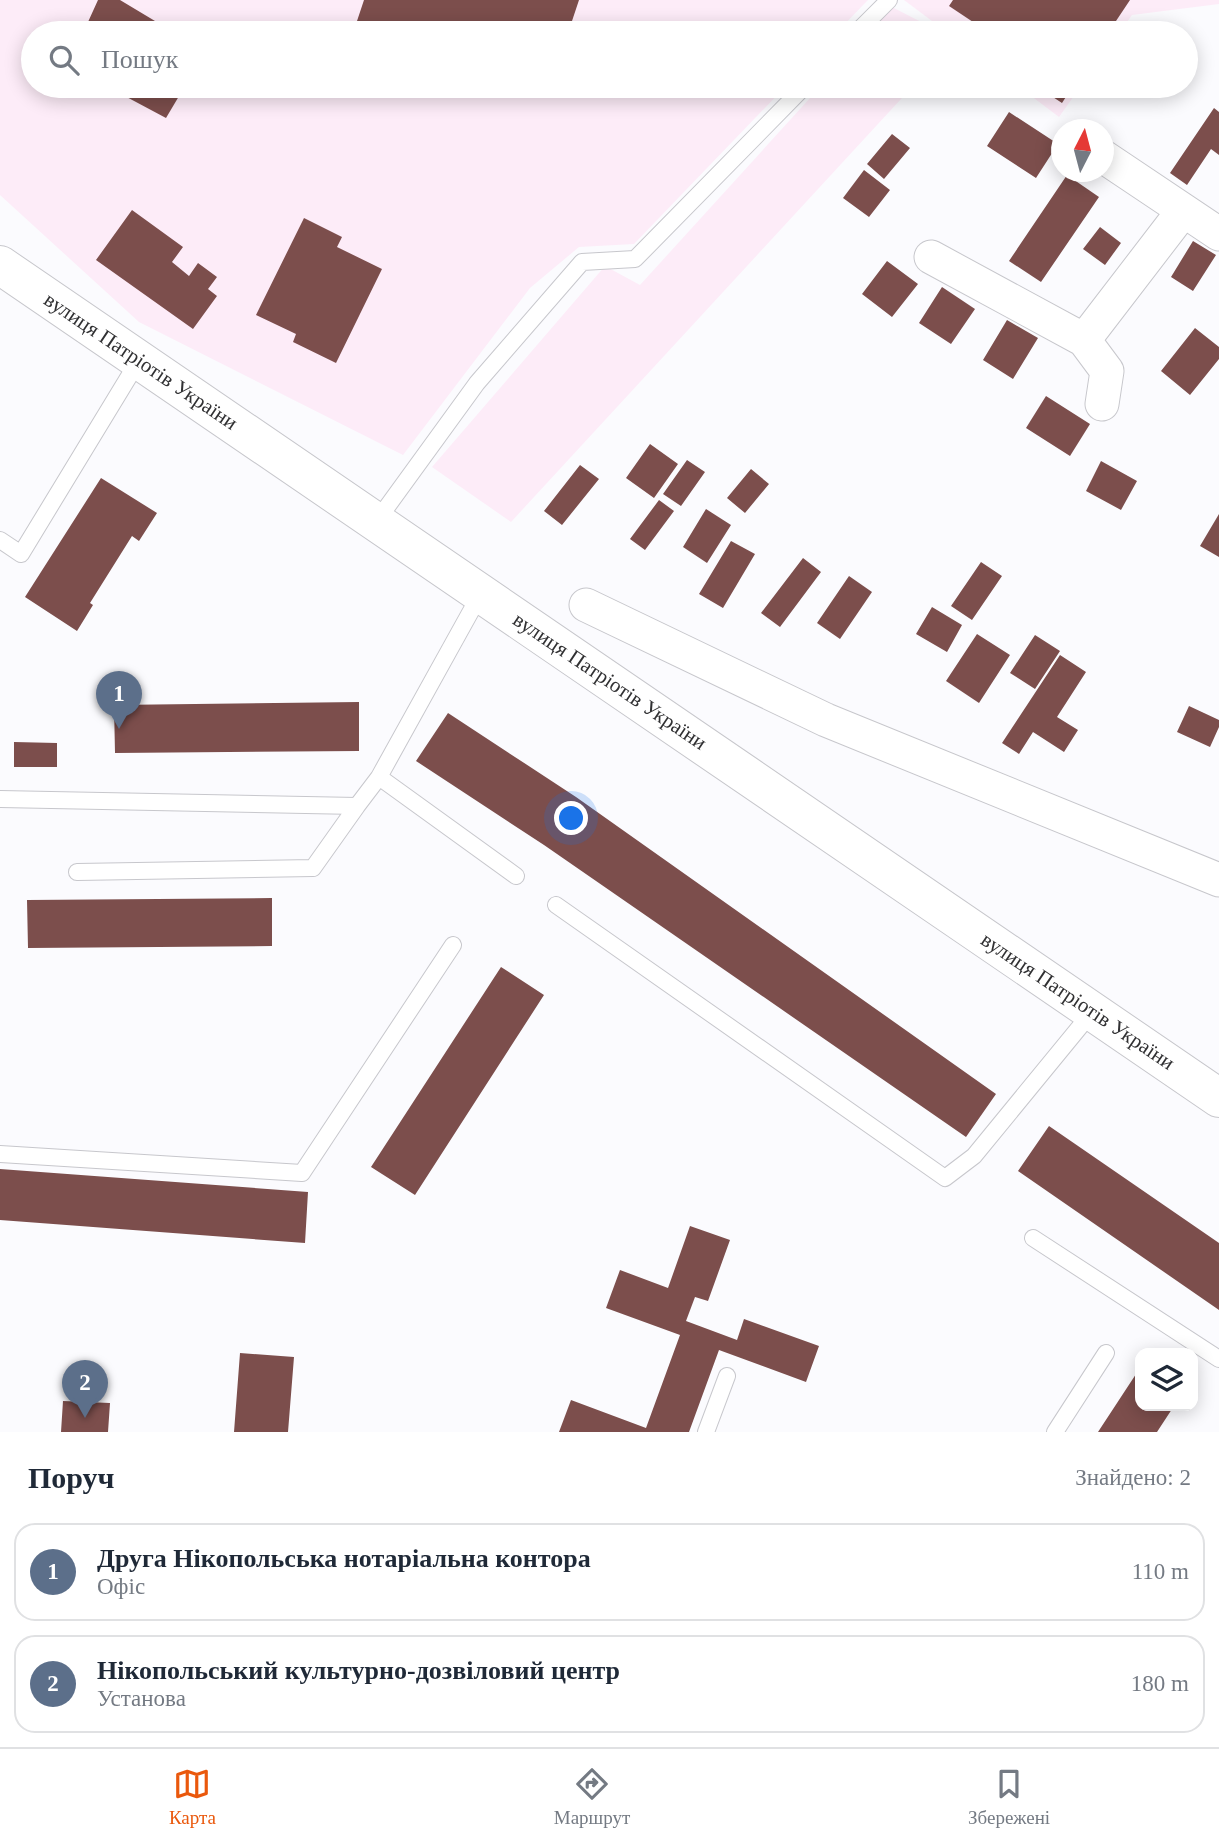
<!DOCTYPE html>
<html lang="uk">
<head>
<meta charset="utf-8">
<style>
	:root { --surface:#fff; --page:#f2f2f3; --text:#1f2937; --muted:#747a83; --line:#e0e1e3; --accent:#ea580c }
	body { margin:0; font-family:"Times New Roman",serif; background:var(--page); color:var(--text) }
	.controls { position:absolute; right:21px; bottom:21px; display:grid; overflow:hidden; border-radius:14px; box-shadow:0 4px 18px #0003 }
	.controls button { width:63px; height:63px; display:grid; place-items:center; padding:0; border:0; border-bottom:2px solid var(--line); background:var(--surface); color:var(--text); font:35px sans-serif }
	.compass { position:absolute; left:1051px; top:119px; width:63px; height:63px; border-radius:50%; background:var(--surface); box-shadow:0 4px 18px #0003; rotate:6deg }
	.you { position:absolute; left:572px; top:819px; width:24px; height:24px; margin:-18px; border:5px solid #fff; border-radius:50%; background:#1a73e8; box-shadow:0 0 0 10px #1a73e833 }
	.badge { display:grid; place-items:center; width:46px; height:46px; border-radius:50%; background:var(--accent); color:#fff; font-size:23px; font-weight:700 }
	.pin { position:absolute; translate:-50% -58px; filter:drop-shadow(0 2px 4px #0008) }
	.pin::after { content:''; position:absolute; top:37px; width:24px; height:21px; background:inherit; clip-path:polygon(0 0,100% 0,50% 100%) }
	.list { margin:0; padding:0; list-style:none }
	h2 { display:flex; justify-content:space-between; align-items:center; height:91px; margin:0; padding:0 28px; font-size:30px }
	h2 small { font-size:23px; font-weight:400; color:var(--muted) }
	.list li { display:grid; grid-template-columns:46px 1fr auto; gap:21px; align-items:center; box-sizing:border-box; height:98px; margin:0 14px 14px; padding:0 14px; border:2px solid var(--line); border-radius:21px }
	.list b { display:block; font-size:26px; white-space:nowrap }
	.list p { margin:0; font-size:23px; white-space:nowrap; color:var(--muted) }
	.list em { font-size:23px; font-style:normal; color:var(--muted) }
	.icon { flex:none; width:38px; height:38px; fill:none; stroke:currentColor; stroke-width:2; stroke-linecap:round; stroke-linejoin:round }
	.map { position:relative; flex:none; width:1219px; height:1432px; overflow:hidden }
	.search { position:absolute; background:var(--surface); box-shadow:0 4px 18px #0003; left:21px; right:21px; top:21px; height:77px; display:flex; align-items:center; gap:18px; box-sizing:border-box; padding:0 24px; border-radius:38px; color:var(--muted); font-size:26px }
	.sheet { height:315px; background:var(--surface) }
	nav { display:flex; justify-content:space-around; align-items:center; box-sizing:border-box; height:98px; border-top:2px solid var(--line); background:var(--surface); font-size:19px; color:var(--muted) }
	nav a { display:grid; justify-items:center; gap:4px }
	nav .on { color:var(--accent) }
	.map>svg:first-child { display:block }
	.industrial { fill:#fdecf8 }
	.building { fill:#7c4e4c }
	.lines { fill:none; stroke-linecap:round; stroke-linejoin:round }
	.lane-casing { stroke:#c7c7cc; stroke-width:18 }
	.street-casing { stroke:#c7c7cc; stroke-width:35 }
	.secondary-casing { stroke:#c7c7cc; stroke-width:40 }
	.lane { stroke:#fff; stroke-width:16 }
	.street { stroke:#fff; stroke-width:33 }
	.secondary { stroke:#fff; stroke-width:38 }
	.labels { text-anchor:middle; stroke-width:7; stroke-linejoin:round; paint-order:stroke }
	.street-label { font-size:21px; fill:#313133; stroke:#fff }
</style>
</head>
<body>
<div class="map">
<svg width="1219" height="1432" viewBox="0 0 1219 1432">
	<rect width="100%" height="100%" fill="#fbfbfe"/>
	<path class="industrial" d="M0,0h868l-32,33h-803v53h753l-152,158 -55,3 -49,41 -127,167 -264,-133 -139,-127z
		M904,0h315v4l-87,11 -13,18h-171z
		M892,7l33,17 11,9h-68z
		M821,86h92l-402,436 -79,-55 173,-201 35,19z
		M1018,86h63l-22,31z"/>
	<path class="building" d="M98,0h22l55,33h-92z
		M364,0h215l-11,33h-215z
		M953,0h177l-22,33h-142l7,-11 -24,-16z
		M106,86h79l-19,32z
		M1036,86h37l-11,17z
		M1214,108l5,4v43l-8,-6 -24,36 -17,-12z
		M1009,112l49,32 -22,34 -49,-32z
		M892,134l18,14 -26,31 -17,-15z
		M864,170l26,20 -21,27 -26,-19z
		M1067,175l32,22 -58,85 -32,-21z
		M132,210l51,37 -11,15 17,14 9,-13 19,14 -9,12 9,7 -24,33 -97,-69z
		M304,218l38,19 -5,10 45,22 -46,94 -43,-21 3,-8 -40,-19z
		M1100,227l21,16 -16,22 -22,-16z
		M1193,241l23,14 -23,36 -22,-14z
		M887,261l31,23 -26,33 -30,-23z
		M942,287l33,22 -24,35 -32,-21z
		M1007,320l31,18 -25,41 -30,-19z
		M1195,328l24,19v12l-29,36 -29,-24z
		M1046,396l44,28 -20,32 -44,-28z
		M650,444l28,20 -24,34 -28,-20z
		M687,460l18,12 -24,34 -18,-12z
		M1101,461l36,20 -16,29 -35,-19z
		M580,465l19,14 -37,46 -18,-14z
		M751,469l18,15 -24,29 -18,-15z
		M101,478l56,35 -18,28 -7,-5 -42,67 3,2 -16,26 -52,-34z
		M659,500l15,11 -29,39 -15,-11z
		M706,509l25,16 -24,38 -24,-16z
		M1219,514v43l-19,-11z
		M731,541l24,13 -32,54 -24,-14z
		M803,558l18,14 -41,55 -19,-14z
		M981,562l21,14 -30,44 -21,-14z
		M849,576l23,16 -32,47 -23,-16z
		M932,607l30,18 -15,27 -31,-18z
		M977,634l33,21 -31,48 -33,-22z
		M1035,635l25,16 -25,38 -25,-16z
		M1060,655l26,17 -29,45 21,13 -14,22 -31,-20 -14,22 -17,-11z
		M359,702v49l-244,2 -1,-48z
		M1189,706l30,14v7l-9,20 -33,-15z
		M448,713l128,84 420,297 -30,43 -422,-292 -128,-84z
		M14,742l43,1v24h-43z
		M272,898v48l-244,2 -1,-48z
		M501,967l43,28 -129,200 -44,-28z
		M1049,1126l170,117v67l-201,-139z
		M0,1169l308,23 -3,51 -305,-23z
		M690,1226l40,14 -22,61 -13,-4 -9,24 51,19 7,-21 75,27 -13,36 -87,-32 -30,82h-130l12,-32 75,28 34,-93 -74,-27 14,-38 48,18z
		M240,1353l54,4 -6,75h-54z
		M1138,1371l2,1v34h34l-17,26h-59z
		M63,1401l47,2 -2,29h-47z"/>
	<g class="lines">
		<g class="lane-casing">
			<path id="lane" d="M856,33l33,-33
				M376,522l101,-139 105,-121 53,-3 170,-173
				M0,540l21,14 118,-194
				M481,593l-102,184 137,99
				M0,799l357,7 22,-29
				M77,872l236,-4 44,-62
				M556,905l389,273 29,-22 118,-144
				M0,1154l302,19 151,-228
				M1033,1238l186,121
				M706,1432l21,-56
				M1055,1432l51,-79"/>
		</g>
		<g class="street-casing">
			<path id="street" d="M1104,157l115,77
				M931,257l153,83 23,31 -5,33
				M1084,340l99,-129
				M586,605l240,115 393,160"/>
		</g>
		<g class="secondary-casing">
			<path id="secondary" d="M0,265l1219,833"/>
		</g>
		<use href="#lane" class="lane"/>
		<use href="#street" class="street"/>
		<use href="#secondary" class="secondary"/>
	</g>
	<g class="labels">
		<g class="street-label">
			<text transform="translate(141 361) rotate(34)" y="7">вулиця Патріотів України</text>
			<text transform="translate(610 681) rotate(34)" y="7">вулиця Патріотів України</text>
			<text transform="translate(1078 1001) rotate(34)" y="7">вулиця Патріотів України</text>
		</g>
	</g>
</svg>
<div class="controls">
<button><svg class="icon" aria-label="layers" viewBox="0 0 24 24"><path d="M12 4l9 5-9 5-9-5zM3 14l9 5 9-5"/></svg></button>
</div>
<svg class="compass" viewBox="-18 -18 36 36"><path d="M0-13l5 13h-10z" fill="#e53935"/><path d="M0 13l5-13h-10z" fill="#747a83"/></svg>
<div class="you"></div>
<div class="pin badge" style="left:119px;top:729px;background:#5c6f8a">1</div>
<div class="pin badge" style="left:85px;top:1418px;background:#5c6f8a">2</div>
<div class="search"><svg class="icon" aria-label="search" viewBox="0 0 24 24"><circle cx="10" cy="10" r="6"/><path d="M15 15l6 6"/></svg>Пошук</div>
</div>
<section class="sheet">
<h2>Поруч<small>Знайдено: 2</small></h2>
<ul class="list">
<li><span class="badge" style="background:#5c6f8a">1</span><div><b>Друга Нікопольська нотаріальна контора</b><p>Офіс</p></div><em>110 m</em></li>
<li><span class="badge" style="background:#5c6f8a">2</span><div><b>Нікопольський культурно-дозвіловий центр</b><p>Установа</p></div><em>180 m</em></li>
</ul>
</section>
<nav>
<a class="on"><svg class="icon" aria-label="map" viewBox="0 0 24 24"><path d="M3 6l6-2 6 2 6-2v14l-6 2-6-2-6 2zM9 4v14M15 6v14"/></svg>Карта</a>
<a><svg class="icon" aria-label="directions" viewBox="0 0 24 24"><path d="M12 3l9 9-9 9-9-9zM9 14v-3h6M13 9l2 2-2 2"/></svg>Маршрут</a>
<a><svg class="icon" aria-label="saved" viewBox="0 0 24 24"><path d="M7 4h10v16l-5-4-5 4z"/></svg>Збережені</a>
</nav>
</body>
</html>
